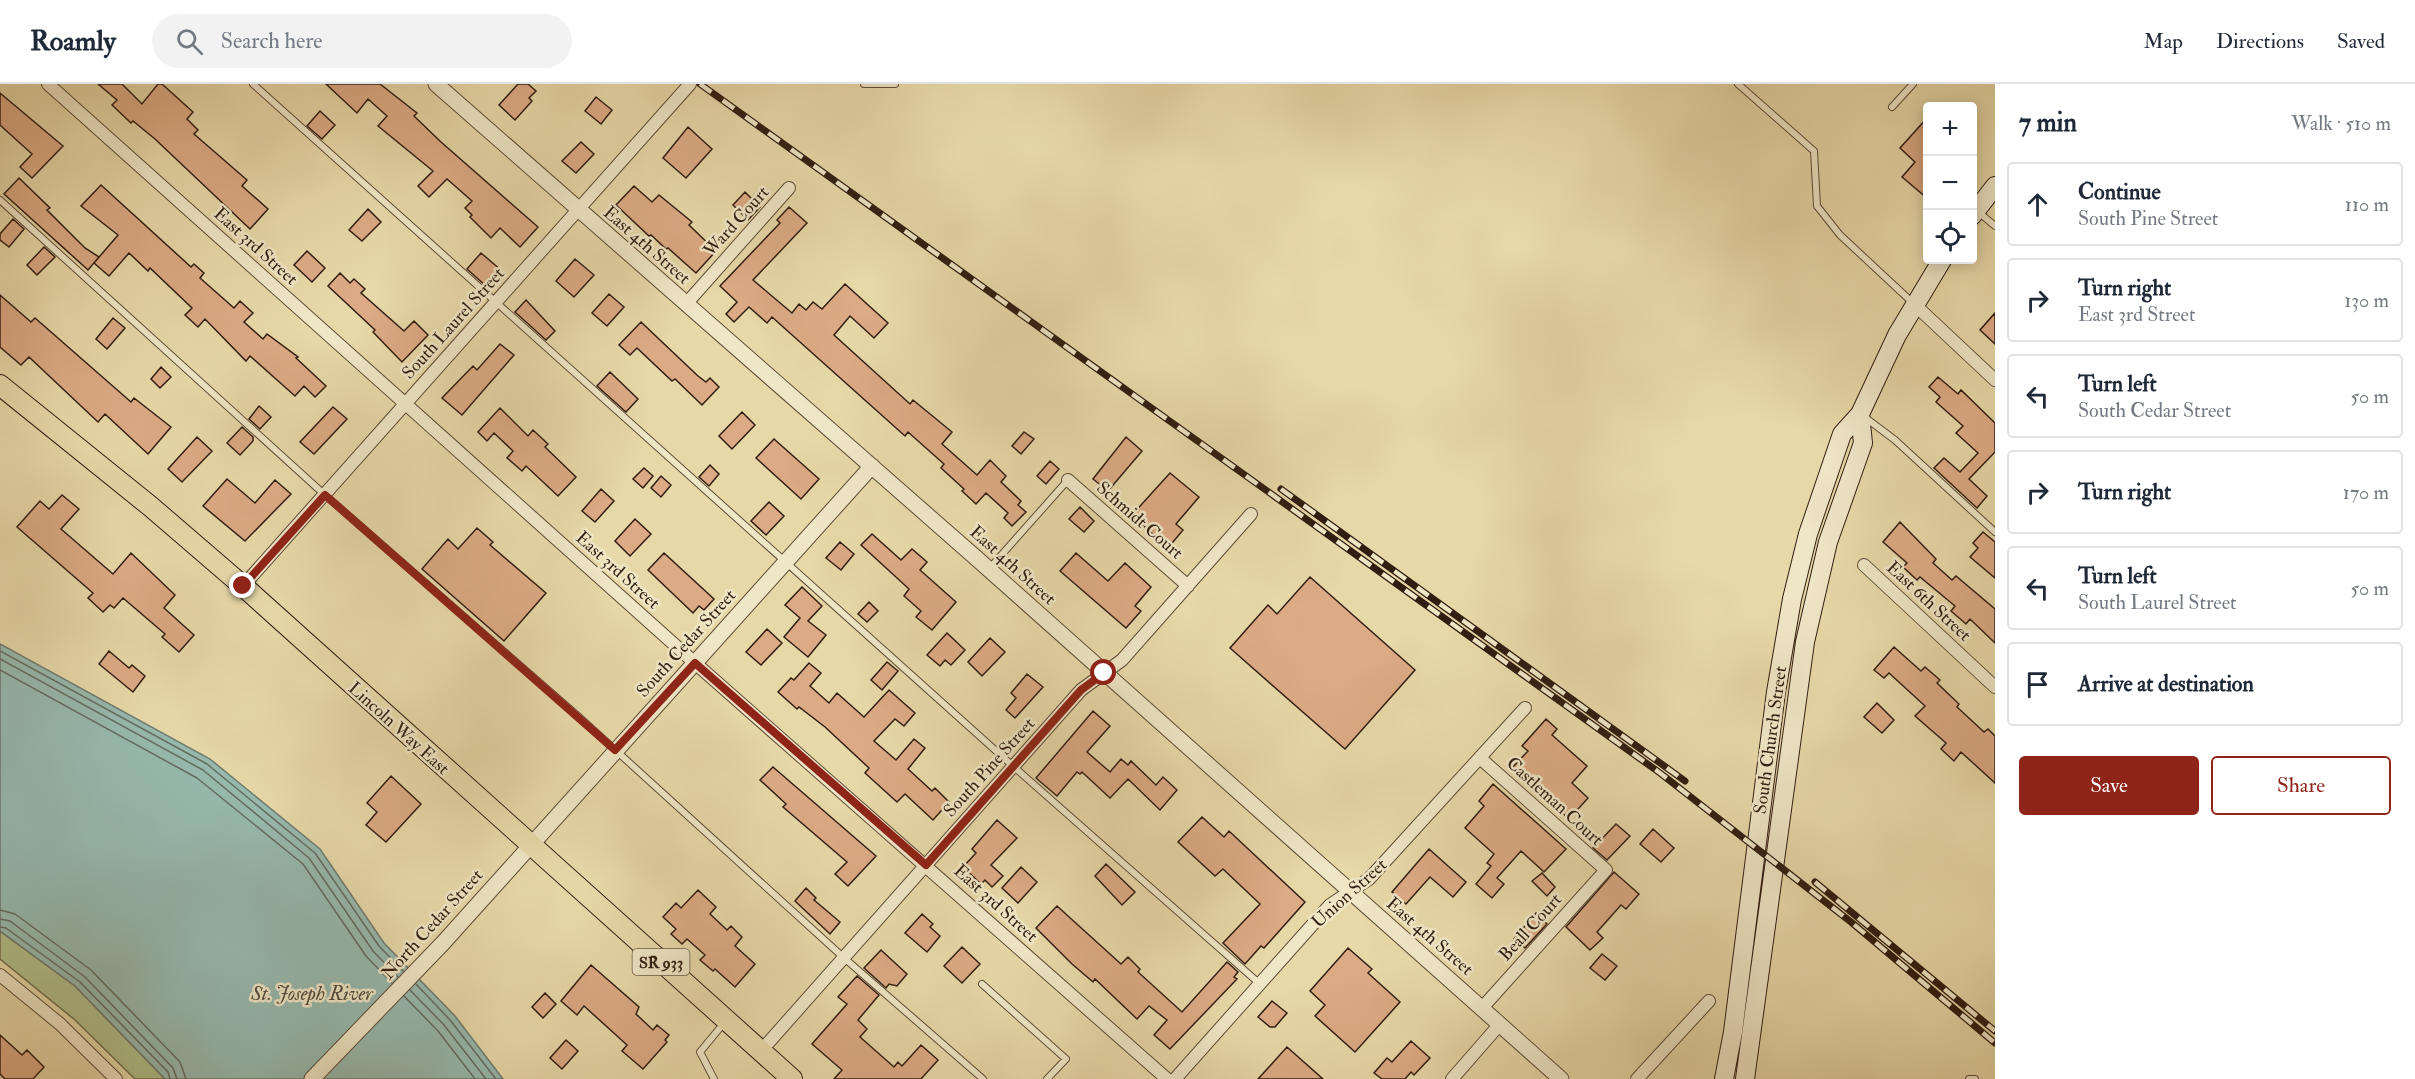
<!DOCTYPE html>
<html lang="en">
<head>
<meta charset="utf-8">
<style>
	:root { --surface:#fff; --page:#f2f2f3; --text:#1f2937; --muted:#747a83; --line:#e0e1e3; --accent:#8f2418 }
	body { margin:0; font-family:"IM FELL Double Pica",serif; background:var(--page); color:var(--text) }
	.controls { position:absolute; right:18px; top:18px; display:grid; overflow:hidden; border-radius:6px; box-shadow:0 3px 15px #0003 }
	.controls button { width:54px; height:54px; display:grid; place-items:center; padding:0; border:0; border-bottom:2px solid var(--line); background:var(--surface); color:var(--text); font:30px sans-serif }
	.stop { position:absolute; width:18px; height:18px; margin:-14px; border:4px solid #8f2418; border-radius:50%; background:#fff }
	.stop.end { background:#8f2418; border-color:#fff; box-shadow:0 2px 6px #0008 }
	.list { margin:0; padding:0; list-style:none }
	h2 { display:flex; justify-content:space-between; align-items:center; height:78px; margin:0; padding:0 24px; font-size:26px }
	h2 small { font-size:20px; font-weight:400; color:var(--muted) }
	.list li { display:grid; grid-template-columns:39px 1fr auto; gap:18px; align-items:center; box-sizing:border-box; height:84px; margin:0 12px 12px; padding:0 12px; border:2px solid var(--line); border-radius:6px }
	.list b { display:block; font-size:22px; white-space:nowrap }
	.list p { margin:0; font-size:20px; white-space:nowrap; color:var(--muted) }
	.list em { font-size:20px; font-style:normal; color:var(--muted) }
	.actions { display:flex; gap:12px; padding:18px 24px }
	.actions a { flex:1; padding:14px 0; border:2px solid var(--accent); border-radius:6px; text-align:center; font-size:21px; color:var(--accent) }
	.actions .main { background:var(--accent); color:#fff }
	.icon { flex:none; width:33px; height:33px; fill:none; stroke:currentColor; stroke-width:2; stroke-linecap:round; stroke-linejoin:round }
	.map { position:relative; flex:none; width:1995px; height:995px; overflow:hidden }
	header { display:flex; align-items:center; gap:36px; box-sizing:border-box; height:84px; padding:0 30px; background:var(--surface); border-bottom:2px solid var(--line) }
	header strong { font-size:28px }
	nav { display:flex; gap:33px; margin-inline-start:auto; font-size:21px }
	.search { width:420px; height:54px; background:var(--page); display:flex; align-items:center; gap:15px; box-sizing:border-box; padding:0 21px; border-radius:33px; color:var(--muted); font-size:22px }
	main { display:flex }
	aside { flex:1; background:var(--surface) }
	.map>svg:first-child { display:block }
	.green { fill:#b1bf8b; stroke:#716e4e; stroke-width:1.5 }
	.water { fill:#97b9ae; stroke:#6e7b70; stroke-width:1.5 }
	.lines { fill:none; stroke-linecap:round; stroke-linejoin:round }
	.shore { stroke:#646c60; stroke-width:1.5 }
	.building { fill:#dcaa84; stroke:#311e12; stroke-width:1.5 }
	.service-casing { stroke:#5e4c38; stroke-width:8 }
	.minor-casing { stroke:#5e4c38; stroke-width:14 }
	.tertiary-casing { stroke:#5e4c38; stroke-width:17 }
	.secondary-casing { stroke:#311e12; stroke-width:20 }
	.primary-casing { stroke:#311e12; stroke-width:22 }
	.service { stroke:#efe6c6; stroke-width:6 }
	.minor { stroke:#efe6c6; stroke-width:12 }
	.tertiary { stroke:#efe6c6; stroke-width:15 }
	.secondary { stroke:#efe6c6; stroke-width:18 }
	.primary { stroke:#e7d8a8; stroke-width:20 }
	.rail-casing { stroke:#311e12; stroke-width:7 }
	.rail { stroke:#efe6c6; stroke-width:4.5; stroke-dasharray:14; stroke-linecap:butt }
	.route { stroke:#8f2418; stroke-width:8 }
	.labels { text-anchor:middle; stroke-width:5; stroke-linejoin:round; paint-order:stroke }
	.shield { fill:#efe6c6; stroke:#6a5a48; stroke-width:1.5 }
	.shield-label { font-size:16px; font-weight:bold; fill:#311e12 }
	.street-label { font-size:18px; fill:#311e12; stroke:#efe6c6 }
	.water-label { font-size:20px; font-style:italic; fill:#504c41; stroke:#efe6c6 }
</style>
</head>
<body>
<header>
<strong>Roamly</strong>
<div class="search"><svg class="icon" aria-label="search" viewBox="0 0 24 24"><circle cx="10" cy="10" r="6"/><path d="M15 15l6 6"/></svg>Search here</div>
<nav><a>Map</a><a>Directions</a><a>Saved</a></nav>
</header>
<main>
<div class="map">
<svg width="1995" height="995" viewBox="0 0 1995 995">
	<rect width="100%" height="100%" fill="#e7d8a8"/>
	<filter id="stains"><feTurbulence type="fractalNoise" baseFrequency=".00333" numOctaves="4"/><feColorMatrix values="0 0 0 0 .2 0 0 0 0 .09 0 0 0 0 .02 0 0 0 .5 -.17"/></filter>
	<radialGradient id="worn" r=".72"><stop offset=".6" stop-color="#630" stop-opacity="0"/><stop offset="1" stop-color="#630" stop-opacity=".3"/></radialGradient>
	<path class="green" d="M0,847l75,55 90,93h-30l-60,-59 -75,-61z"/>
	<path class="water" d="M0,560l210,115 110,90 64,94 71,73 48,63h-338l-90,-93 -75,-55z"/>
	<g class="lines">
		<path class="shore" d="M0,567l207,113 108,89 64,93 24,25
			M0,575l203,111 106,88 64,93 25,26
			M0,586l197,108 106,86 63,92 26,27
			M0,826l15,4 76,56 89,92 6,17
			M0,835l10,2 75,56 88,91 4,11
			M0,843l6,1 74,54 88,90 2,7
			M416,900l34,36 46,59
			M410,906l34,35 42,54
			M404,912l34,35 37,48"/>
	</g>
	<path class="building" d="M98,0h24l20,20 16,-20h4l31,28 -6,7 11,11 -4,4 53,46 -5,6 26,23 -18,20 -95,-90 -22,-18 -2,2 -19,-18 5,-5z
		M326,0h54l37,29 -3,3 27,26 97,85 -18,20 -20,-19 -9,10 -21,-21 2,-2 -7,-7 7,-7 -25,-22 -18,18 -11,-11 15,-15 -55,-45 9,-10 -19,-17 -11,14z
		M518,0h10l8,7 -7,7 3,3 -17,19 -16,-15z
		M0,9l63,53 -31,32 -12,-11 12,-13 -32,-29z
		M596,13l16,13 -11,14 -16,-13z
		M320,27l15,14 -13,14 -15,-13z
		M1928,33v82l-26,-22 13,-15 -15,-14z
		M688,43l24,22 -26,29 -23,-20z
		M581,58l13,12 -18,19 -14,-12z
		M19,94l31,30 -3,2 38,38 14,9 -11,13 -84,-76z
		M101,101l90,82 3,-3 10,9 -4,5 34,30 6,-7 13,12 -9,9 19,17 4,-5 31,23 -2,1 30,28 -11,11 -11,-11 -9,10 -45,-40 -4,5 -41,-42 -7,8 -13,-12 7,-7 -42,-40 -2,3 -19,-18 -20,23 -15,-13 24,-28 -37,-29z
		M634,102l18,16 7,-7 33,27 -3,3 27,26 -20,22 -28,-25 -2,1 -15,-14 -2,1 -33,-31z
		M745,108l15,15 -12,13 -15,-15z
		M789,123l18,16 -54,57 39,33 7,-9 7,6 7,-8 9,7 23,-25 43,39 -14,15 -24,-22 -16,19 76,69 3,-4 39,32 -10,12 35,31 13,-15 16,16 -5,6 20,19 -3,4 8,7 -14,14 -8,-8 4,-5 -22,-20 -10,11 -14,-13 2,-2 -23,-21 3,-4 -36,-32 -3,4 -133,-119 -5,6 -18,-16 -15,15 -8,-8 11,-12 -17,-16 60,-63 -3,-3z
		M368,125l13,13 -19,19 -13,-11z
		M13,135l11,10 -15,18 -9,-7v-6z
		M44,163l11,10 -18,18 -10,-10z
		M307,167l18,17 -13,14 -18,-17z
		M481,169l20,17 -15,16 -19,-17z
		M575,175l19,16 -20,22 -18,-16z
		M340,189l10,10 4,-4 11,10 -4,4 43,38 10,-10 14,14 -26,27 -29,-30 2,-2 -47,-44z
		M609,210l15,13 -17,19 -15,-13z
		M0,211l31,27 4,-4 96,84 3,-4 37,29 -23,27 -43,-40 -7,8 -69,-65 -8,8 -21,-18z
		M526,216l29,31 -9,9 -31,-28z
		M1995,229v31l-15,-14z
		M113,234l12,10 -18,21 -11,-10z
		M641,238l57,54 8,6 4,-4 9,9 -17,18 -27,-26 -3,2 -35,-33 -7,7 -11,-10z
		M500,260l14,11 -52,60 -20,-17 31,-32 4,4z
		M161,283l10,10 -11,11 -9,-9z
		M610,288l28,27 -12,13 -29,-26z
		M1938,293l20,17 3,-4 34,33v29l-26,27 18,17 -10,12 -43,-40 10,-10 16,14 18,-19 -22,-20 7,-7 -27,-24 4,-5 -11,-10z
		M259,322l12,11 -11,12 -11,-10z
		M333,323l14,12 -33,35 -14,-12z
		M500,324l28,28 5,-6 15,14 -3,3 31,30 -18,19 -32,-30 -4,5 -15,-13 6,-7 -19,-18 -7,8 -9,-9z
		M742,328l13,13 -23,24 -13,-13z
		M242,343l11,10v4l-13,14 -13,-12z
		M1024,348l10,7 -13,15 -9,-8z
		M197,353l15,14 -30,31 -14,-13z
		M1126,353l16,14 -34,40 -15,-12z
		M774,355l45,40 -18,20 -45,-41z
		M1050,377l9,8 -13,15 -9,-8z
		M710,381l9,9 -10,12 -10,-9z
		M644,384l9,8 -10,12 -10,-9z
		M1170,389l29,24 -23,27 7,6 -15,18 -36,-33z
		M661,392l10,9 -10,12 -10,-9z
		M227,395l28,24 20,-23 16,14 -46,47 -42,-35z
		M601,405l13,12 -19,21 -13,-11z
		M62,411l17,14 -18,20 52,45 18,-21 44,42 -11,13 30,27 -15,17 -17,-15 3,-3 -42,-36 -9,10 -4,-3 -7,7 -15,-14 5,-5 -76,-66 23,-26 9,8z
		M769,418l15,14 -18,19 -15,-14z
		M1080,423l14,14 -10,11 -15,-13z
		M635,435l16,15 -21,22 -15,-15z
		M1900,438l36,37 -3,4 19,17 4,-4 39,33v34l-25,-24 -4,5 -15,-13 4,-5 -35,-29 -3,3 -14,-13 4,-4 -24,-21z
		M477,444l16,14 -3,3 56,48 -42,48 -82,-72 26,-30 10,10z
		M1983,448l12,10v36l-25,-21 8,-9 -5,-5z
		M872,450l29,26 11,-11 15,13 -7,8 36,32 -24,28 -16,-13 5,-6 -17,-15 5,-7 -48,-44z
		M840,458l14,12 -13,16 -15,-12z
		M664,469l50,46 -10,11 -5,-4 -6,7 -45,-43z
		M1076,469l32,28 17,-18 26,24 -16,19 6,5 -15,17 -66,-57z
		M1310,493l105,93 -70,79 -115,-101 38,-43 9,9z
		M802,503l20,19 -14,15 18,14 -18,22 -24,-20 16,-19 -15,-13z
		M869,518l9,9 -11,11 -9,-8z
		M767,545l15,14 -21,22 -15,-13z
		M947,549l18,17 -14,15 -6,-5 -5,6 -13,-11z
		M990,554l15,14 -23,24 -14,-14z
		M1894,563l27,24 4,-4 15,13 -3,3 22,21 -2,3 27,25 4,-3 7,7v47l-34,-31 -7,9 -13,-12 5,-6 -31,-27 10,-10 -36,-33 -5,5 -10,-8z
		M109,567l20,17 3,-3 13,11 -12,16 -34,-28z
		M887,578l11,9 -16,19 -11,-10z
		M809,579l12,10 -11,13 19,17 8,-10 27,24 25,-27 26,23 -11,13 -9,-7 -21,22 22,19 18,-21 11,9 -17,21 24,22 3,-3 14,14 -16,18 -28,-26 -8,8 -32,-29 4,-5 -44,-41 -26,-20 -2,2 -19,-17 13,-14 3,2z
		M1027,590l16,13 -28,31 -9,-8 10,-12 -5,-5z
		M1877,619l17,17 -12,13 -18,-16z
		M1093,627l17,15 -23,26 23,20 11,-13 7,6 3,-4 25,24 7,-8 14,13 -17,20 -32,-31 -18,19 -28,-26 -2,2 -3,-2 -20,24 -21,-18z
		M1546,635l11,10 -5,6 35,31 -15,17 16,15 -19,21 -57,-51 16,-17 -6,-5z
		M773,683l103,89 -28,30 -13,-12 12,-12 -64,-55 3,-3 -26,-24z
		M391,692l30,28 -35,38 -20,-17 11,-13 -10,-9z
		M1493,700l73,65 -22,23 -23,-21 -24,27 7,6 -12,14 -16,-14 15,-18 -4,-3 7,-9 -29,-26 19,-22 -5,-5z
		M1202,733l22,20 5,-6 76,71 -41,46 -3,-2 -16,18 -22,-21 37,-39 -37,-35 -8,7 -37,-34z
		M997,736l20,18 -26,27 12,11 -11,11 -7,-7 -4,4 -18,-17 13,-14 -4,-4z
		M1616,740l14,12 -23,24 -14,-12z
		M1653,745l21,19 -13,14 -21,-18z
		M1429,765l37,33 -13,15 -23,-20 -24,27 -14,-12z
		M1106,780l29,28 -13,13 -27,-29z
		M1021,783l16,15 -19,21 -16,-15z
		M1614,788l25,22 -13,15 -5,-4 -24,27 6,6 -13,12 -24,-23z
		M1542,789l13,14 -8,9 -15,-15z
		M806,804l10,10 -2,2 26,22 -10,12 -35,-33z
		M698,806l18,17 -6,7 17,16 4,-4 11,11 -7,9 20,18 -20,23 -20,-18 -2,2 -13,-11 5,-5 -18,-16 -5,5 -11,-10 5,-5 -13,-12 13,-14 5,5z
		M1057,822l64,58 7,-7 12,12 -2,3 44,40 45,-50 11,10 -4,5 3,2 -67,70 -16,-14 13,-15 -18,-14 -12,13 -42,-40 -2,3 -21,-18 -36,-36z
		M1536,829l11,11 -22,24 -11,-9z
		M922,830l11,10 -3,3 10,9 -13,16 -22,-19z
		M962,863l18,17 -18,19 -18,-17z
		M1348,864l24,21 -4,4 32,29 -45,50 -40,-36 10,-11 -15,-14z
		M881,866l26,24 -10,12 -8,-2 -3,4 -22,-20z
		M1602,870l15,12 -12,14 -15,-12z
		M591,881l48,42 -3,7 17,16 4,-5 12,10 -4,5 2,2 -24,27 -21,-18 5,-6 -43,-39 -7,9 -16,-14z
		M857,892l22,19 -21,25 9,9 -7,8 34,30 4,-5 4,4 19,-21 17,15 -17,19h-87l8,-9 -30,-26 35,-40 -9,-7z
		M545,909l11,11 -13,14 -11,-11z
		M1272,917l15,12 -12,14h-5l-12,-10z
		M0,951l22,20 5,-5 17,17 -11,12h-28l-5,-5z
		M566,956l12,11 -16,18 -12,-11z
		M1411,957l19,17 -16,17 -3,-3 -6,7h-23l-8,-6 13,-15 5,4z
		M1287,963l36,32h-65z"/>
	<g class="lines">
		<g class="service-casing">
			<path id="service" d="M253,0l761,683 246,217
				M864,0h31
				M1738,0l76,67 3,55 23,29 73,68
				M1892,23l21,-23
				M0,116l325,295 254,222 264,240 140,122
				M1977,127l18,15
				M1863,332l32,24 100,92
				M989,485l79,-89
				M982,900l84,75 -19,20
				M714,995l-14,-27 24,-29
				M1969,995h6"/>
		</g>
		<g class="minor-casing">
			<path id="minor" d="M48,0l647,579 472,416
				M686,220l103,-116
				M1915,221l80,75
				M1068,396l120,106
				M1864,481l131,122
				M243,502l447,-502
				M1480,674l126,112 -124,138
				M0,891l60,49 56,55
				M761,967l320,-361 41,-30 129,-146
				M1175,995l155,-174 39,-26 156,-171
				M1452,995l48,-55
				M1637,995l72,-78"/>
		</g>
		<g class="tertiary-casing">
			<path id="tertiary" d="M436,0l539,473 586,522
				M312,995l131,-136 429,-477"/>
		</g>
		<g class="secondary-casing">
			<path id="secondary" d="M1972,132l23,-30
				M1724,995l9,-47 43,-340 16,-93 16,-65 34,-100 18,-20 37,-79 45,-75
				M1745,995l60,-437 23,-100 35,-99 -3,-29"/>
		</g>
		<g class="primary-casing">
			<path id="primary" d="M0,301l150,121 93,80 549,493"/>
		</g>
		<use href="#service" class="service"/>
		<use href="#minor" class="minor"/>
		<use href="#tertiary" class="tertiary"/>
		<use href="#secondary" class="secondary"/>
		<use href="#primary" class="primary"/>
		<g class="rail-casing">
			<path id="rail" d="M700,0l960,689 191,149 144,121
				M1281,405l404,292
				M1815,798l180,149"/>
		</g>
		<use href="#rail" class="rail"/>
	</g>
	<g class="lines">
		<path class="route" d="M243,502l82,-91 290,255 80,-87 231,202 155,-175 23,-17"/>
	</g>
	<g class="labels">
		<rect class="shield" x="632.5" y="865" width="57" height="26" rx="4.5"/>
		<g class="shield-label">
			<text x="661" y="884">SR 933</text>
		</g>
		<g class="street-label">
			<text transform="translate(736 137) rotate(-48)" y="6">Ward Court</text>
			<text transform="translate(647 161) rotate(41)" y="6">East 4th Street</text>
			<text transform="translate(256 162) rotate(42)" y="6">East 3rd Street</text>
			<text transform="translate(453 239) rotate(-48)" y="6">South Laurel Street</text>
			<text transform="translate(1140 436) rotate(41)" y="6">Schmidt Court</text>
			<text transform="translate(1013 481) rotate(42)" y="6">East 4th Street</text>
			<text transform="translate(618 486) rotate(42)" y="6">East 3rd Street</text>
			<text transform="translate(1929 517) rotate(43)" y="6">East 6th Street</text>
			<text transform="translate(686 559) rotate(-48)" y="6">South Cedar Street</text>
			<text transform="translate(399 644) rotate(42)" y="6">Lincoln Way East</text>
			<text transform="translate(1770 656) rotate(-82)" y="6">South Church Street</text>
			<text transform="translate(989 683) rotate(-48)" y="6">South Pine Street</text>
			<text transform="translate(1555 717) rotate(42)" y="6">Castleman Court</text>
			<text transform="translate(1349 809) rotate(-42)" y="6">Union Street</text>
			<text transform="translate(996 819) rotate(42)" y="6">East 3rd Street</text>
			<text transform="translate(432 840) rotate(-48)" y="6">North Cedar Street</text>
			<text transform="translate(1530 843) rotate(-48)" y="6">Beall Court</text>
			<text transform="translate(1430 852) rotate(41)" y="6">East 4th Street</text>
		</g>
		<g class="water-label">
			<text x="312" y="916">St. Joseph River</text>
		</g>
	</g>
	<rect width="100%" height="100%" filter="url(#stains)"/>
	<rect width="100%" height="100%" fill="url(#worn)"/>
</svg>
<div class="controls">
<button>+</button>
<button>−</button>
<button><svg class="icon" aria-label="locate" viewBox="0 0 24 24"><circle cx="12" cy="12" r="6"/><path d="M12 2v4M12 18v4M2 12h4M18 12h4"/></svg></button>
</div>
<div class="stop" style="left:1104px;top:589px"></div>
<div class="stop end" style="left:243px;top:502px"></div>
</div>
<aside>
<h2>7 min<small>Walk · 510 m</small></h2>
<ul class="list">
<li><svg class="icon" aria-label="ahead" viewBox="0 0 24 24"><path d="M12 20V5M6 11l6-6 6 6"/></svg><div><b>Continue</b><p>South Pine Street</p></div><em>110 m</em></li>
<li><svg class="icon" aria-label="right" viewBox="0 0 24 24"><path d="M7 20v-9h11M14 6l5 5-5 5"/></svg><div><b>Turn right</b><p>East 3rd Street</p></div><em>130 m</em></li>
<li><svg class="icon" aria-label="left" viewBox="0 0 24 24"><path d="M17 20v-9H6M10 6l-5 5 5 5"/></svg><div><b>Turn left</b><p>South Cedar Street</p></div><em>50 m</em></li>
<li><svg class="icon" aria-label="right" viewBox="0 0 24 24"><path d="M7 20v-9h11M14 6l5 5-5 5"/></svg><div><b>Turn right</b></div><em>170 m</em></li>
<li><svg class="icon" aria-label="left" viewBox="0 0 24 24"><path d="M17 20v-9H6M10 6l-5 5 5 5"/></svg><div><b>Turn left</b><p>South Laurel Street</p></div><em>50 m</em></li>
<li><svg class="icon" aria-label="arrive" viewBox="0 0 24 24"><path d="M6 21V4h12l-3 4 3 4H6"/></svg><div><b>Arrive at destination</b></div></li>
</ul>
<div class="actions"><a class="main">Save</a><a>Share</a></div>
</aside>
</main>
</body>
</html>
